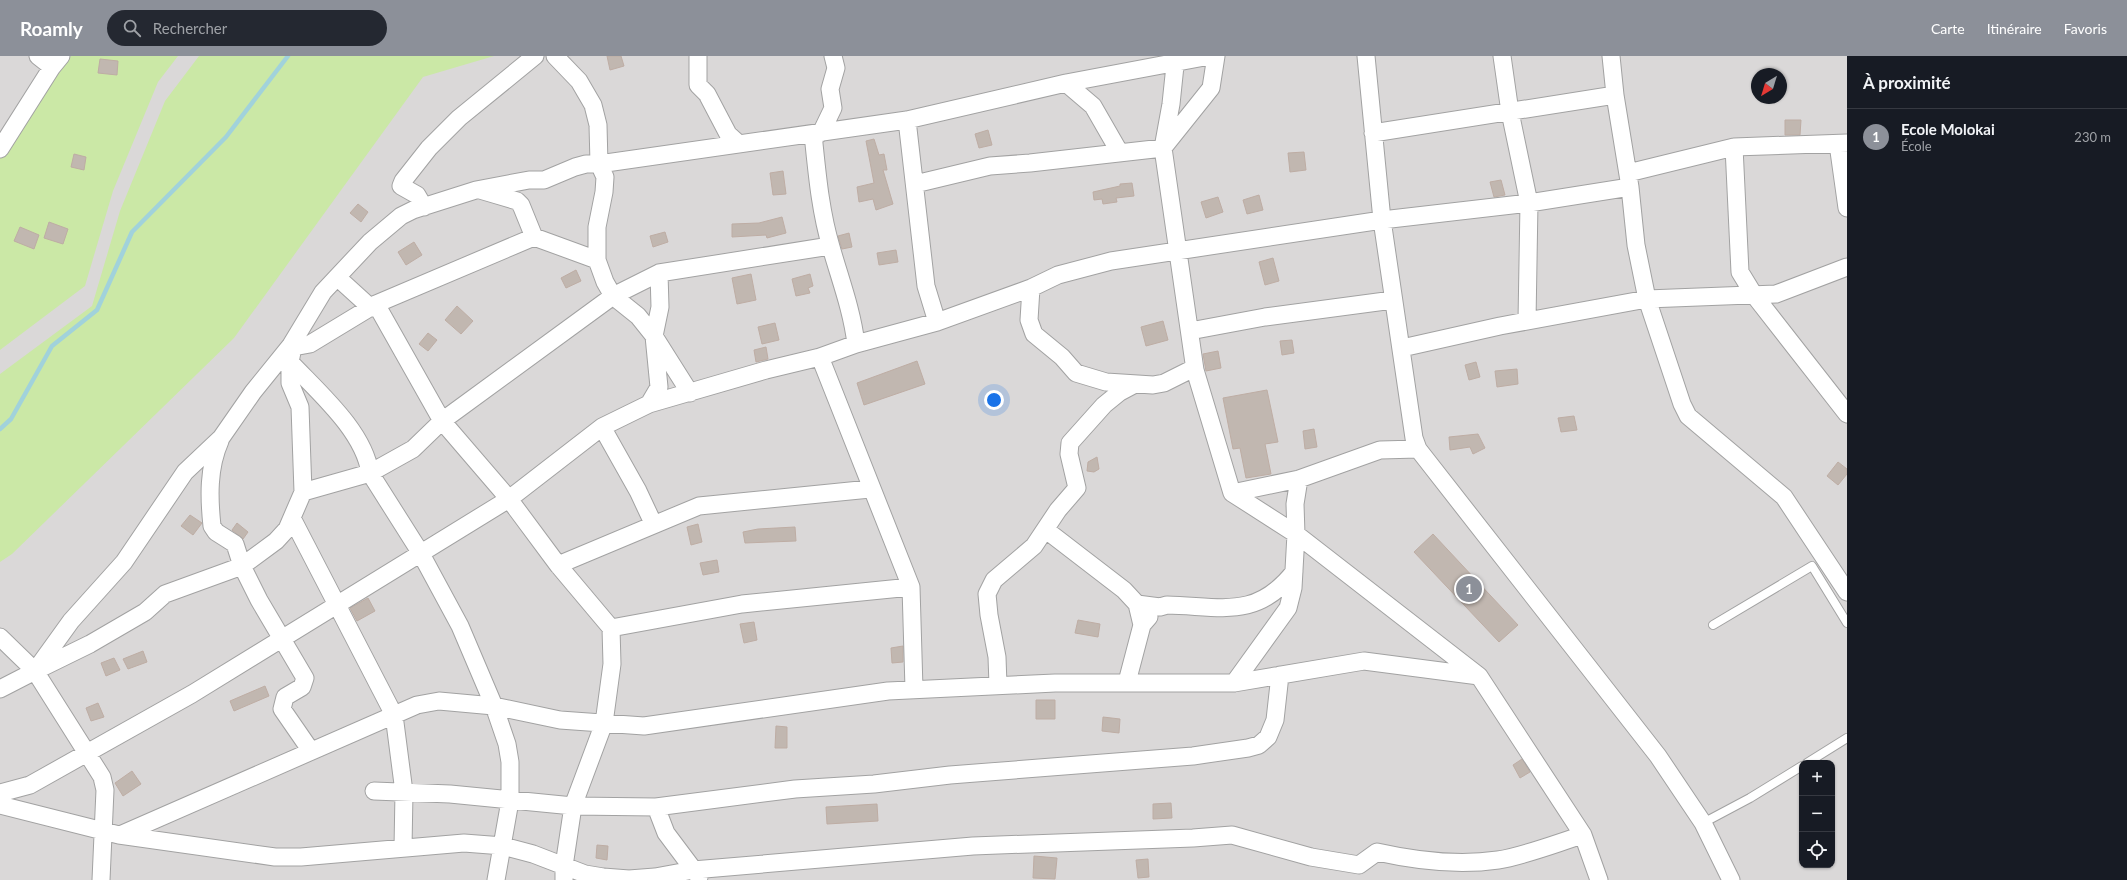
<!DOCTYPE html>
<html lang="fr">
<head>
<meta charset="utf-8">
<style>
	:root { --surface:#171b24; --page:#242831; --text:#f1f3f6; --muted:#9ea1a6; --line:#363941; --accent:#8c9099 }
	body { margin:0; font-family:Lato,sans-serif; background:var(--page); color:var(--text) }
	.controls { position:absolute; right:12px; bottom:12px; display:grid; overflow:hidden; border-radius:8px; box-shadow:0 1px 3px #0004 }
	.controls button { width:36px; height:36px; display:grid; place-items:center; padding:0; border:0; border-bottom:1px solid var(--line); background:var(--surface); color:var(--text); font:20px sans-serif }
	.compass { position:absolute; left:1751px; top:12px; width:36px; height:36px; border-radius:50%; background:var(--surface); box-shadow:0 1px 3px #0004; rotate:218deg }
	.you { position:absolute; left:994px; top:344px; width:14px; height:14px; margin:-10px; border:3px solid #fff; border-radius:50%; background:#1a73e8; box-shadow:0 0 0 6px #1a73e833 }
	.badge { display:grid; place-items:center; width:26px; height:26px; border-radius:50%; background:var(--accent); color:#fff; font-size:13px; font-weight:700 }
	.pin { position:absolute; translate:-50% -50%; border:2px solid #fff; box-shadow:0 1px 4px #0006 }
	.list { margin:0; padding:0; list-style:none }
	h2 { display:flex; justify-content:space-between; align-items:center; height:52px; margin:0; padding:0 16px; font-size:17px }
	h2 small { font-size:13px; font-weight:400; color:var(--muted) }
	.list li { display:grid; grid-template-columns:26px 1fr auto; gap:12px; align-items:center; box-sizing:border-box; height:56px; padding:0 16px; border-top:1px solid var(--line) }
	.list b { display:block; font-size:15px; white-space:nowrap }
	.list p { margin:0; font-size:13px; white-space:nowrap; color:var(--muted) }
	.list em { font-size:13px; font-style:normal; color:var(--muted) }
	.icon { flex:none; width:22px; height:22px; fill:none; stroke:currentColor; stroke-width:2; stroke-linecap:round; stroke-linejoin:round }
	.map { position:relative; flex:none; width:1847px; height:824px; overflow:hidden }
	header { display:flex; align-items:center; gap:24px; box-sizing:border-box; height:56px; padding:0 20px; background:var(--accent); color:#fff }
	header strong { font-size:19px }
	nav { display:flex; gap:22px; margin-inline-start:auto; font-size:14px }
	.search { width:280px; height:36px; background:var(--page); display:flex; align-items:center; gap:10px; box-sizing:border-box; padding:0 14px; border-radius:22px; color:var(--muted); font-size:15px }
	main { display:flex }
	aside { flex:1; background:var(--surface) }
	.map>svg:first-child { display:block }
	.residential { fill:#dad8d8; fill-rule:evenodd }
	.grass { fill:#cbe8a6 }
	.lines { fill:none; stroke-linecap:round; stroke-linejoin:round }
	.stream { stroke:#a1d2db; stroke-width:4.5 }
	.building { fill:#c1b7b0; stroke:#beada4 }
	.lane-casing { stroke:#a2a2a2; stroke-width:10 }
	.street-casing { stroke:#a2a2a2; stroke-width:19 }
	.lane { stroke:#fff; stroke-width:8 }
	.street { stroke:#fff; stroke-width:17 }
</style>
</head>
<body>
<header>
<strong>Roamly</strong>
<div class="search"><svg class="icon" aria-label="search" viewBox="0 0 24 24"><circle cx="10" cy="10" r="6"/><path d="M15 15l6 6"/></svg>Rechercher</div>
<nav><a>Carte</a><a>Itinéraire</a><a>Favoris</a></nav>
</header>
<main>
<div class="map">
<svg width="1847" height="824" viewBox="0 0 1847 824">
	<rect width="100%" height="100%" fill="#ede8e1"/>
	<path class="residential" d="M0,0h1847v824h-1847zM1757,18h24v24h-24zM1802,707h30v102h-30z"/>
	<path class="grass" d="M71,0h107l-20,26 -45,109 -28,95 -85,64v-193z
		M199,0h295l-71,21 -189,261 -222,216 -12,8v-188l92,-68 28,-95 45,-110z"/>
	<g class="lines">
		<path class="stream" d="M0,373l11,-10 41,-73 45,-36 35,-78 94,-95 62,-81"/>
	</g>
	<path class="building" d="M607,0h14l3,10 -14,4z
		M100,3l18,2 -1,14 -19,-2z
		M1785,64h16l-1,15h-15z
		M988,74l4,15 -13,3 -4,-14z
		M874,83l5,16 5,-1 3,16h-4l10,34 -17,6 -3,-11 -14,3 -2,-15 17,-4 -8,-42z
		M1304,96l2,18 -16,2 -2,-19z
		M74,98l12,3 -2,13 -13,-3z
		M783,115l3,23 -13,1 -3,-22z
		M1501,124l4,15 -11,2 -4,-15z
		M1132,127l2,13 -18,2 1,4 -14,2 -1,-5 -8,1 -1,-8 27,-6v-2z
		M1259,139l4,15 -16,4 -4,-14z
		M1218,141l5,15 -17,6 -5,-16z
		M358,148l10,8 -7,10 -11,-9z
		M782,161l4,16 -19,5 -1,-3 -34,2v-13l27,-1z
		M49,166l19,7 -5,15 -19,-6z
		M20,171l19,8 -5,14 -20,-8z
		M665,176l3,10 -15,5 -3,-11z
		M849,177l3,14 -10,2 -4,-13z
		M414,186l8,13 -16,10 -8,-13z
		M896,194l2,12 -19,3 -2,-12z
		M1273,202l6,23 -14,4 -6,-23z
		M576,214l5,11 -15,7 -5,-10z
		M751,218l5,26 -19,4 -5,-26z
		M810,218l3,12 -5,2 2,5 -14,3 -4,-17z
		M457,250l16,15 -12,13 -16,-14z
		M1163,265l5,19 -22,6 -5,-19z
		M775,267l4,17 -17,4 -4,-17z
		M428,277l9,7 -9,11 -9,-7z
		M1292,284l2,13 -12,2 -2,-14z
		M766,291l2,12 -12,3 -2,-12z
		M1218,295l3,17 -15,3 -3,-17z
		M917,305l8,23 -61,21 -7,-22z
		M1476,306l4,15 -11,3 -4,-15z
		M1517,313l1,15 -21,3 -2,-16z
		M1267,334l11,52 -13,2 6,30 -25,4 -6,-30 -7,1 -10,-51z
		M1574,360l3,14 -16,2 -3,-14z
		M1314,373l3,18 -12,2 -2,-18z
		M1478,378l7,14 -12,6 -3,-7 -20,3 -1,-13z
		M1097,401l2,12 -5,3 -7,-1 1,-9z
		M1838,406l9,7v5l-9,11 -11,-9z
		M190,459l12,8 -9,12 -12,-9z
		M237,467l11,9 -5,7 -11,-9z
		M698,468l4,18 -11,3 -4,-18z
		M795,471l1,14 -51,2 -2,-11 15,-3z
		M1433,478l85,91 -19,17 -85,-90z
		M717,504l2,12 -16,3 -3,-12z
		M368,542l7,13 -18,10 -7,-13z
		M1078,564l22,4 -2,13 -23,-4z
		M754,566l3,18 -13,3 -4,-19z
		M903,590v16l-11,1 -1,-15z
		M143,595l4,11 -19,7 -5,-10z
		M114,602l6,12 -14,6 -5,-13z
		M265,630l4,10 -35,15 -4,-10z
		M1036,644h19v19h-19z
		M98,647l6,14 -13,4 -5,-13z
		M1103,661l17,2 -1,14 -17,-2z
		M776,670l11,1v21h-12z
		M1522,703l8,13 -10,6 -7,-13z
		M132,715l9,13 -18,12 -8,-13z
		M1171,747l1,15 -19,1v-15z
		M877,748l1,17 -51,3 -1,-17z
		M597,789l11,1 -1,14 -11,-2z
		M1034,800l23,2 -2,21 -22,-1z
		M1148,803l1,18 -11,1 -2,-18z"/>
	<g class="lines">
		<g class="lane-casing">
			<path id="lane" d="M1713,569l99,-59 35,57
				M1807,707l40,-25
				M1703,767l47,-25 52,-32"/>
		</g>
		<g class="street-casing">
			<path id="street" d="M38,0l14,11
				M555,0l24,25 14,24 5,20 1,39 6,13 -1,15 -7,35v33l8,22 8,14 25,20 16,20 36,57
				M698,0v29l9,9 21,40 11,10
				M1176,0l-5,48 -8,44 32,222 37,123 64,41 183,142 104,159 16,45
				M1366,0l16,164 32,218 4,11 240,307 45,67 28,57
				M1502,0l8,56 19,91 -2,118
				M1611,0l4,39 15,92 6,58 11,54 35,105 6,12 96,81 63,95
				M1066,27l27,23 27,47
				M907,64l19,166 11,36
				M821,77l12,-25 -3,-19 6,-21 -3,-12
				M1373,77l242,-38
				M813,78c4,38 7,76 18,113 9,32 21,63 25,97
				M1838,88l9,64
				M1734,91l6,125 14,23 93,119
				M0,93l52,-82 9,-11
				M1628,117l106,-26 113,-4
				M915,128l75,-18 40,-3 133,-15 48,-60 5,-32
				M480,134l37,11 4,4 13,32
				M424,151l-7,-12 -16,-9 2,-5 26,-33 30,-30 76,-62
				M338,222l33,30
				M1031,232l-2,32 5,14 28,23 14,16 30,9 47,3 11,-2 26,-13h5
				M376,248l66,117 67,78 49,66 53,63 1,36 -8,59 -31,83 -9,60v14
				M1190,275l75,-14 128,-17
				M1402,292l98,-22 147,-27 129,-5 71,-27
				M820,301l91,230 3,102
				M649,348l10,-17 -5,-51 6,-29 -1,-34
				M602,371l36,64 15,32
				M220,385c-12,27 -11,57 -8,85l4,6 19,12 7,22 17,34 46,78 -3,9 -17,10 -3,12 29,42
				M303,436l67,-19 43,-24 29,-28 171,-125 46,-23 171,-27
				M1232,437l67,-14 81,-29 38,-1
				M292,462l102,197 10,77 -1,56
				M1046,474l78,60 13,14 5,21
				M558,509l141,-59 171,-17
				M1137,548l23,3 7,-2c54,1 89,15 127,-33
				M611,572l131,-24 169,-17
				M0,581l35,34 67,106 3,13 -4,90
				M37,614l53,-26 55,-32 20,-18 77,-28 34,-25 11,-12 16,-37 -3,-85 -10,-24v-21
				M1127,626l15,-57 7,-8
				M1234,627l54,-75 5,-20 3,-54 -1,-30 4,-25
				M998,629l-1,-28 -8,-42 -2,-21 7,-14 40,-34 24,-36 19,-22 -8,-34 1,-11 34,-38 16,-13 15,-8
				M0,633l35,-18 36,-50 53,-59 61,-90 36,-34 32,-46 38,-47 32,-53 47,-50 31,-26 12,-6 63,-20 53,-10h15l31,-13 11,-3h13l308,-44 159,-37 144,-27
				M374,735l76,3 123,12 83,1 139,-18 79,-5 76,-9 243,-19 55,-8 11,-3 9,-8 7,-17 5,-45
				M0,737l30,-8 162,-91 317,-195 93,-72 47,-23 117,-34 54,-13 36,-13 81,-22 94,-34 27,-13 53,-14 271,-41 147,-17 101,-16
				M0,749l119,30 156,22h26l163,-14 39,3 30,8 52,20 18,3 26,2 26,-2 38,-7 280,-24 220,-8 39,-3 79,22 48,8 18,-13c40,9 80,14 121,8 26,-4 59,-17 85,-25
				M656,751l10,26 33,44
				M120,779l297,-130 22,-4 55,5 66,14 84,6 244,-35 167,-8h179l130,-22 115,15
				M496,824l14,-79v-39l-3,-18 -13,-38 -34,-80 -40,-74 -50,-79c-6,-42 -52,-81 -80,-111l2,-10 -1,-7 8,1 11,-2 66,-40 158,-67 63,23"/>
		</g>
		<use href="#lane" class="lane"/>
		<use href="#street" class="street"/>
	</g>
</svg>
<div class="controls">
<button>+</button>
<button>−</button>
<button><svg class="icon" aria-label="locate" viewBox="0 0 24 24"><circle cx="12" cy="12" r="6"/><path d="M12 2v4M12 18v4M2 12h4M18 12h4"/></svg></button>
</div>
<svg class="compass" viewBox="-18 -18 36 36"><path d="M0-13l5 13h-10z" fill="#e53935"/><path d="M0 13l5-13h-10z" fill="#9ea1a6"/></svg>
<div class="you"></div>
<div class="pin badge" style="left:1469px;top:533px">1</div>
</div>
<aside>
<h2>À proximité<small></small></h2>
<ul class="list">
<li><span class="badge">1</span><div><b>Ecole Molokai</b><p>École</p></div><em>230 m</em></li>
</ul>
</aside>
</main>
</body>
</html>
